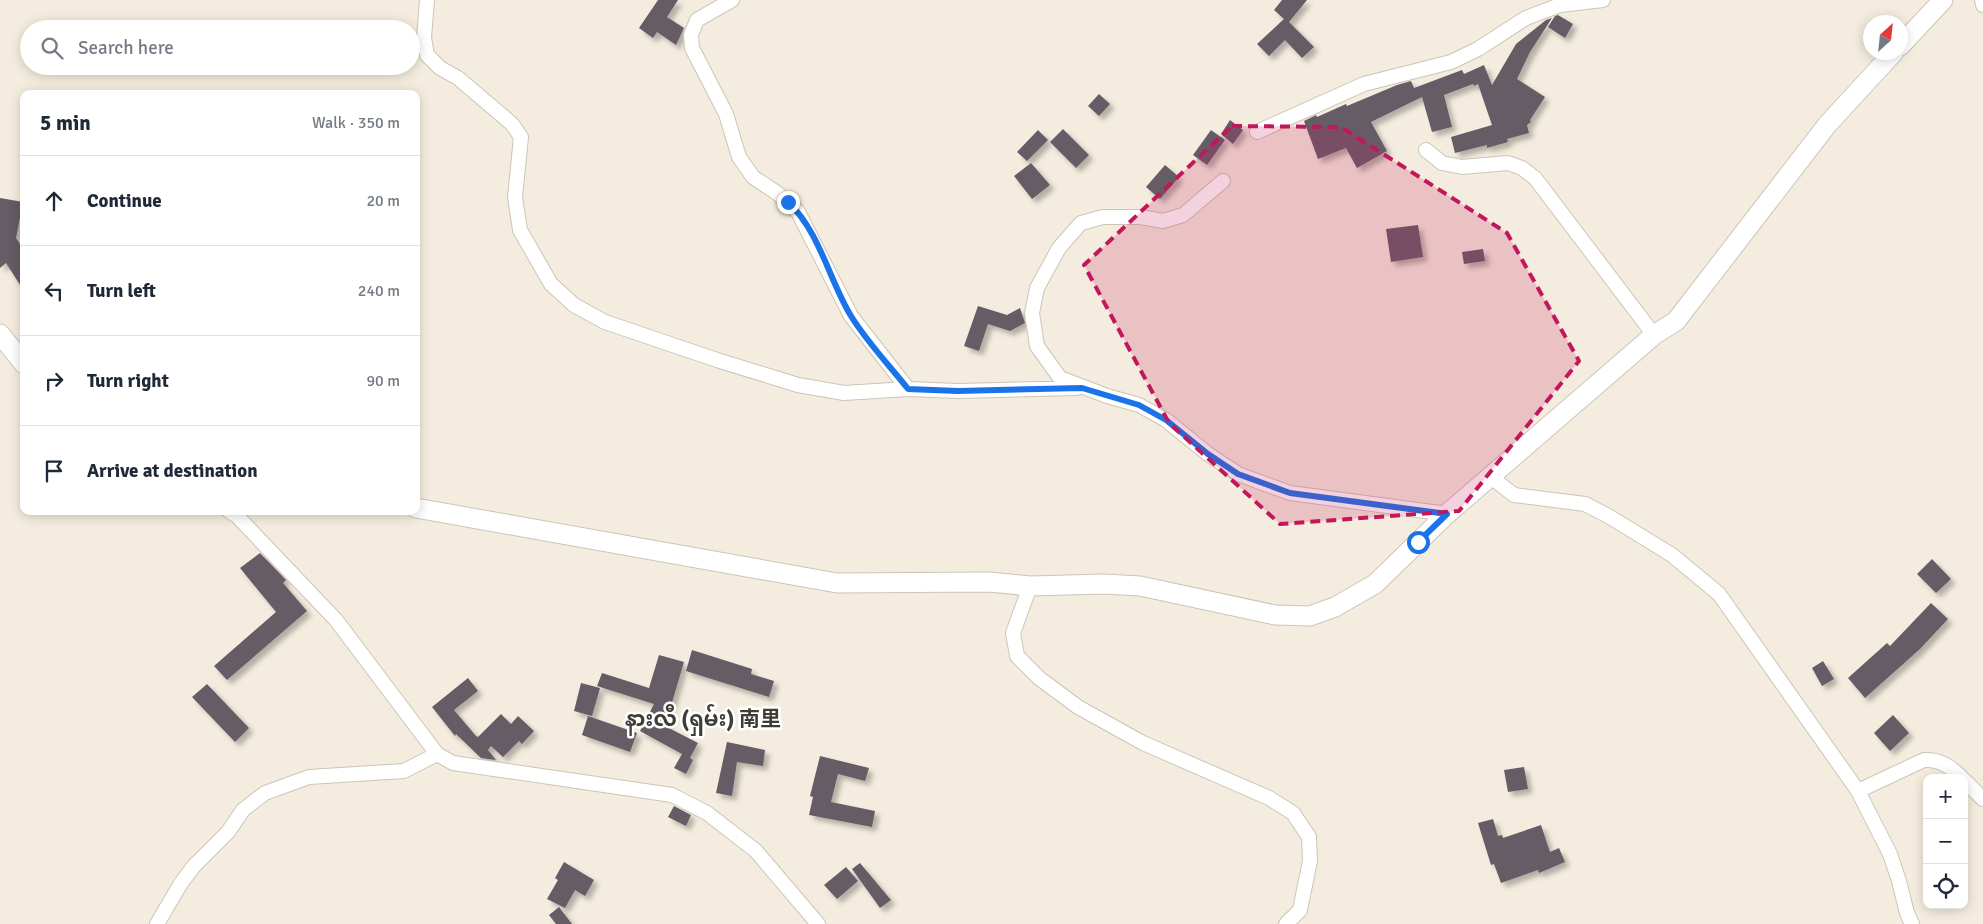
<!DOCTYPE html>
<html lang="en">
<head>
<meta charset="utf-8">
<style>
	:root { --surface:#fff; --page:#f2f2f3; --text:#1f2937; --muted:#747a83; --line:#e0e1e3 }
	body { margin:0; font-family:Signika,"Noto Sans SC","Noto Sans Myanmar",sans-serif; background:var(--page); color:var(--text) }
	.controls { position:absolute; right:15px; bottom:15px; display:grid; overflow:hidden; border-radius:10px; box-shadow:0 2px 12px #0003 }
	.controls button { width:45px; height:45px; display:grid; place-items:center; padding:0; border:0; border-bottom:1px solid var(--line); background:var(--surface); color:var(--text); font:25px sans-serif }
	.compass { position:absolute; left:1863px; top:15px; width:45px; height:45px; border-radius:50%; background:var(--surface); box-shadow:0 2px 12px #0003; rotate:27deg }
	.stop { position:absolute; width:15px; height:15px; margin:-11px; border:4px solid #1a73e8; border-radius:50%; background:#fff }
	.stop.end { background:#1a73e8; border-color:#fff; box-shadow:0 1px 5px #0008 }
	.list { margin:0; padding:0; list-style:none }
	h2 { display:flex; justify-content:space-between; align-items:center; height:65px; margin:0; padding:0 20px; font-size:21px }
	h2 small { font-size:16px; font-weight:400; color:var(--muted) }
	.list li { display:grid; grid-template-columns:32px 1fr auto; gap:15px; align-items:center; box-sizing:border-box; height:90px; padding:0 20px; border-top:1px solid var(--line) }
	.list b { display:block; font-size:19px; white-space:nowrap }
	.list em { font-size:16px; font-style:normal; color:var(--muted) }
	.icon { flex:none; width:28px; height:28px; fill:none; stroke:currentColor; stroke-width:2; stroke-linecap:round; stroke-linejoin:round }
	.map { position:relative; flex:none; width:1983px; height:924px; overflow:hidden }
	.search { position:absolute; background:var(--surface); box-shadow:0 2px 12px #0003; left:20px; top:20px; width:400px; height:55px; display:flex; align-items:center; gap:12px; box-sizing:border-box; padding:0 18px; border-radius:28px; color:var(--muted); font-size:19px }
	.panel { position:absolute; background:var(--surface); box-shadow:0 2px 12px #0003; left:20px; top:90px; width:400px; height:425px; border-radius:10px }
	.map>svg:first-child { display:block }
	.building { fill:#655b66; filter:url(#shadow) }
	.lines { fill:none; stroke-linecap:round; stroke-linejoin:round }
	.minor-casing { stroke:#ccc5b7; stroke-width:16 }
	.secondary-casing { stroke:#ccc5b7; stroke-width:21 }
	.minor { stroke:#fff; stroke-width:14 }
	.secondary { stroke:#fff; stroke-width:19 }
	.route { stroke:#1a73e8; stroke-width:6 }
	.marked { fill:#c2185b; fill-opacity:0.2; stroke:#c2185b; stroke-width:4; stroke-dasharray:10 6; stroke-linejoin:round }
	.labels { text-anchor:middle; stroke-width:5; stroke-linejoin:round; paint-order:stroke }
	.quarter-label { font-size:21px; font-weight:bold; fill:#403d37; stroke:#fff }
</style>
</head>
<body>
<div class="map">
<svg width="1983" height="924" viewBox="0 0 1983 924">
	<defs>
		<filter id="shadow"><feDropShadow dx="4.5" dy="4.5" stdDeviation="2.5" flood-color="#0004"/></filter>
	</defs>
	<rect width="100%" height="100%" fill="#f4eddf"/>
	<path class="building" d="M658,0h20l-11,17 17,11 -8,17 -19,-13 -4,6 -14,-10z
		M1282,0h25l-18,22 25,25 -12,11 -17,-18 -16,16 -12,-12 27,-25 -10,-9z
		M1558,15l15,9 -8,14 -17,-11 7,-11z
		M1552,18l-22,34 -13,27 28,18 -15,23 1,2 -4,3 2,8 -22,6 1,3 -21,6v-3l-32,8 -4,-16 41,-12 -14,-41 -4,2 -1,-2 -29,11 8,32 -20,5 -10,-35 -51,25 16,29 -30,17 -11,-20 -28,11 -14,-38 12,-6 1,2 29,-13 1,2 50,-21 14,-4 3,7 48,-18 2,4 20,-9 8,20 24,-41 30,-24z
		M1099,94l11,10 -11,12 -11,-10z
		M1230,120l13,10 -10,14 -12,-10z
		M1063,129l26,26 -13,13 -26,-26z
		M1038,130l10,10 -21,21 -10,-9z
		M1211,130l14,10 -18,25 -14,-10z
		M1031,163l19,22 -18,14 -18,-23z
		M1165,165l14,12 -19,22 -14,-12z
		M0,198l23,4 -7,36 8,12v41l-18,-28 -6,5z
		M1418,225l5,32 -32,5 -5,-33z
		M1483,249l2,12 -21,3 -2,-12z
		M978,306l29,9 13,-7 5,15 -15,8 -22,-7 -9,27 -15,-5z
		M260,553l26,27 -3,3 24,28 -80,69 -13,-14 62,-54 -36,-44z
		M1932,559l19,20 -15,14 -19,-19z
		M1931,603l17,16 -28,30 -55,49 -17,-20 39,-35 3,3z
		M692,650l60,19 -1,5 23,7 -5,16 -83,-26z
		M659,655l25,7 -19,64 33,17 -8,15 3,2 -7,14 -12,-6 8,-14 -42,-23 14,-27 -57,-18 5,-13 47,15z
		M1823,661l11,18 -12,7 -10,-18z
		M468,678l10,13 -24,19 22,26 2,1 23,-23 10,10 7,-8 16,15 -12,13 -3,-3 -16,16 -12,-11 -3,4 8,10 -15,-2 -25,-24 -1,2 -23,-29z
		M581,683l19,5 -8,28 -18,-5z
		M207,684l42,44 -14,14 -43,-45z
		M1893,715l16,18 -19,18 -16,-18z
		M588,716l49,17 -7,19 -48,-17z
		M727,742l38,8 -2,16 -26,-4 -5,34 -16,-3z
		M820,756l49,12 -4,13 -27,-7 -7,28 44,9 -3,16 -63,-12 4,-18 -3,-1z
		M1524,767l4,22 -20,3 -4,-22z
		M674,806l17,9 -5,11 -18,-9z
		M1493,819l5,17 4,-1 1,3 38,-13 9,27 9,-4 6,14 -26,11 -1,-3 -37,13 -7,-19 -3,1 -13,-42z
		M564,862l30,18 -9,16 -10,-6 -10,18 -18,-9 11,-19 -3,-2z
		M860,863l31,37 -11,8 -28,-39z
		M846,867l12,14 -21,18 -13,-14z
		M559,907l13,17h-16l-7,-9z"/>
	<g class="lines">
		<g class="minor-casing">
			<path id="minor" d="M427,0l-3,38 3,17 13,13 18,10 54,46 9,13 -6,60 5,33 31,54 23,21 31,17 112,38 81,25 46,8 64,-4
				M732,0l-35,20 -6,15 1,13 34,66 13,43 14,20 24,16 21,19 53,104 57,73 50,2 119,-3
				M1982,0l1,5
				M1257,132l107,-48 87,-22 27,-13 48,-31 34,-13 43,-5
				M1426,150l16,13 20,4 46,-4 14,5 13,10 119,157
				M1223,181l-40,34 -20,6 -23,-4h-37l-22,6 -22,25 -22,40 -5,25 5,33 23,32 47,18 32,9 27,15 42,34 30,20 52,19 157,21
				M1491,477l23,18 71,9 25,13 62,38 47,39 139,197 32,63 9,27 8,32 5,11
				M229,511l8,5 99,104 101,134 16,9 219,32 35,18 49,38 62,73
				M1030,586l-17,47 4,23 22,22 39,29 65,36 126,55 24,15 16,24 1,24 -10,49 -14,14
				M1964,780l19,19
				M1858,791l66,-31c16,-1 27,7 38,18
				M157,924l24,-41 13,-17 34,-34 15,-22 22,-17 44,-16 95,-6 33,-17"/>
		</g>
		<g class="secondary-casing">
			<path id="secondary" d="M1900,46l43,-46
				M0,334l24,30
				M416,508l421,75 152,-1 41,4 74,-2 36,2 135,29 35,1 25,-9 40,-23 72,-70 207,-179 22,-14 151,-196 67,-73"/>
		</g>
		<use href="#minor" class="minor"/>
		<use href="#secondary" class="secondary"/>
	</g>
	<g class="lines">
		<path class="route" d="M788,202c32,30 41,78 63,114 16,26 38,49 57,73l50,2 124,-3 57,17 27,15 42,34 30,20 52,19 157,21 -29,28"/>
	</g>
	<path class="marked" d="M1232,126l109,1 166,106 72,128 -120,150 -179,13 -111,-101 -85,-158z"/>
	<g class="labels">
		<g class="quarter-label">
			<text x="703" y="726">နားလီ (ရှမ်း) 南里</text>
		</g>
	</g>
</svg>
<div class="controls">
<button>+</button>
<button>−</button>
<button><svg class="icon" aria-label="locate" viewBox="0 0 24 24"><circle cx="12" cy="12" r="6"/><path d="M12 2v4M12 18v4M2 12h4M18 12h4"/></svg></button>
</div>
<svg class="compass" viewBox="-18 -18 36 36"><path d="M0-13l5 13h-10z" fill="#e53935"/><path d="M0 13l5-13h-10z" fill="#747a83"/></svg>
<div class="stop" style="left:1418px;top:542px"></div>
<div class="stop end" style="left:788px;top:202px"></div>
<div class="search"><svg class="icon" aria-label="search" viewBox="0 0 24 24"><circle cx="10" cy="10" r="6"/><path d="M15 15l6 6"/></svg>Search here</div>
<section class="panel">
<h2>5 min<small>Walk · 350 m</small></h2>
<ul class="list">
<li><svg class="icon" aria-label="ahead" viewBox="0 0 24 24"><path d="M12 20V5M6 11l6-6 6 6"/></svg><div><b>Continue</b></div><em>20 m</em></li>
<li><svg class="icon" aria-label="left" viewBox="0 0 24 24"><path d="M17 20v-9H6M10 6l-5 5 5 5"/></svg><div><b>Turn left</b></div><em>240 m</em></li>
<li><svg class="icon" aria-label="right" viewBox="0 0 24 24"><path d="M7 20v-9h11M14 6l5 5-5 5"/></svg><div><b>Turn right</b></div><em>90 m</em></li>
<li><svg class="icon" aria-label="arrive" viewBox="0 0 24 24"><path d="M6 21V4h12l-3 4 3 4H6"/></svg><div><b>Arrive at destination</b></div></li>
</ul>
</section>
</div>
</body>
</html>
